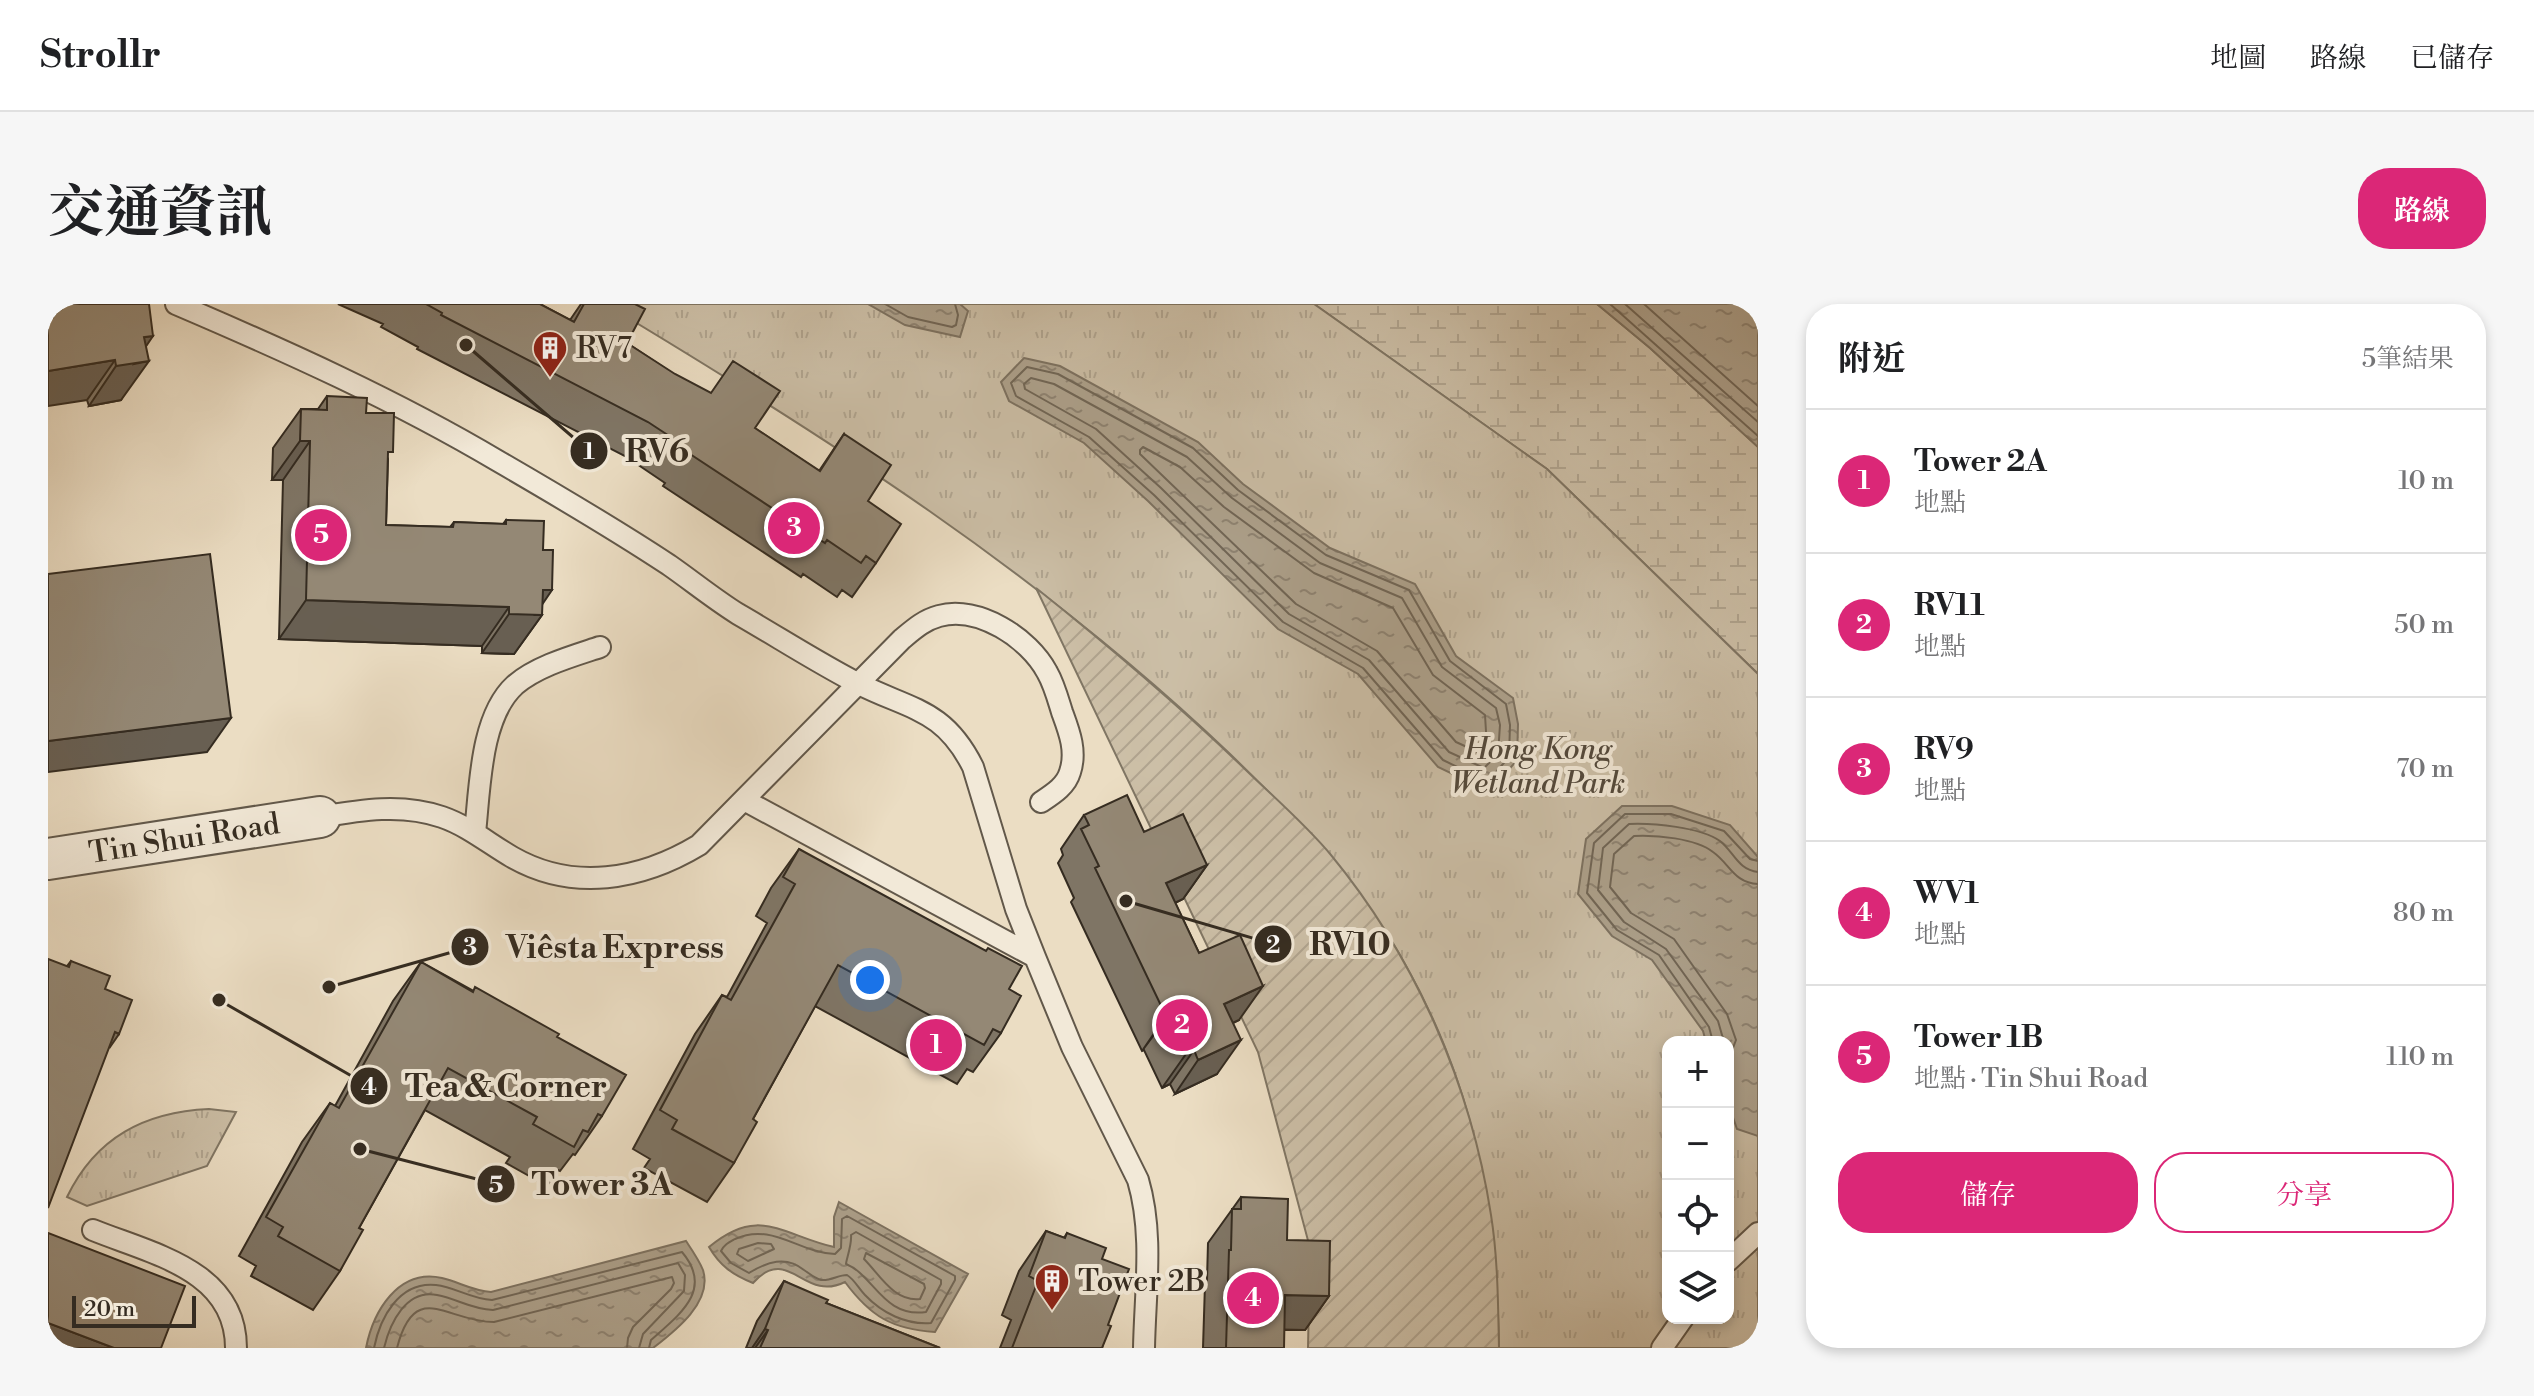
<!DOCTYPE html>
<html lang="zh-TW">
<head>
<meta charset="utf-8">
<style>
	:root { --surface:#fff; --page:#f6f6f6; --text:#202124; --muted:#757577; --line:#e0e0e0; --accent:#db2777 }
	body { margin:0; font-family:"Libre Bodoni","Noto Serif TC",serif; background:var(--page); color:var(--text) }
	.controls { position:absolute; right:24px; bottom:24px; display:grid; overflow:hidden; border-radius:16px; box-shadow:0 4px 12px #0003 }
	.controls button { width:72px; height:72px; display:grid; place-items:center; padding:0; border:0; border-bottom:2px solid var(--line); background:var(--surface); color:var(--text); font:40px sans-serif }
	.scale { position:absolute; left:24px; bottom:20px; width:124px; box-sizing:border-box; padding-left:8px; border:4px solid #352c21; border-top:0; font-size:22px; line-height:28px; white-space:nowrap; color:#352c21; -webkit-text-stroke:6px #f2e9d8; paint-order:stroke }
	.you { position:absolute; left:822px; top:676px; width:28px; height:28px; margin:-20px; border:6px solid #fff; border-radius:50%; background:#1a73e8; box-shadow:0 0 0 12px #1a73e833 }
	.badge { display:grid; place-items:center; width:52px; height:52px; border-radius:50%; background:var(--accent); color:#fff; font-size:26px; font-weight:700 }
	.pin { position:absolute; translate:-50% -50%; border:4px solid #fff; box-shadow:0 2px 8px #0006 }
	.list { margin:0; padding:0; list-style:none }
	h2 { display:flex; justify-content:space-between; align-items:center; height:104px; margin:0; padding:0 32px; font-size:34px }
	h2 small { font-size:26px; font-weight:400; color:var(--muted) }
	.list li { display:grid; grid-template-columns:52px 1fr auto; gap:24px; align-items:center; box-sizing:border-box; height:144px; padding:0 32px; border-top:2px solid var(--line) }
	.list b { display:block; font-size:30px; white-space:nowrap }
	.list p { margin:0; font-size:26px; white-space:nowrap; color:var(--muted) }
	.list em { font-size:26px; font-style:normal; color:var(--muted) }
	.actions { display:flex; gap:16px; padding:24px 32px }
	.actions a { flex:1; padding:18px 0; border:2px solid var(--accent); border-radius:32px; text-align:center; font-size:28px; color:var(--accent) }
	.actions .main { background:var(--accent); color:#fff }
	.icon { flex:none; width:44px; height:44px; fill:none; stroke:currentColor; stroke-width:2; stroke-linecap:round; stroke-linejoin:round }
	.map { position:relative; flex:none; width:1710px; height:1044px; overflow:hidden; border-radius:32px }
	header { display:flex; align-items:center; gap:48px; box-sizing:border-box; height:112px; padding:0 40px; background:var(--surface); border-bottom:2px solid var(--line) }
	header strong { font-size:38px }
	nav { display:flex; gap:44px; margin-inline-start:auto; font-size:28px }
	.intro { display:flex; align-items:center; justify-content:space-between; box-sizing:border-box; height:192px; padding:0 48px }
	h1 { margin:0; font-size:56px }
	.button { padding:20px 36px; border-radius:32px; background:var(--accent); color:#fff; font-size:28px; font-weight:700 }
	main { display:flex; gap:48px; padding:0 48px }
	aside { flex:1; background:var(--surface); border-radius:32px; box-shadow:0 4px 12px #0003 }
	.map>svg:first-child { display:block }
	.wetland { fill:url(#wetland-marsh); stroke:#807664; stroke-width:2 }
	.park { fill:url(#park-tufts); stroke:#807664; stroke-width:2; fill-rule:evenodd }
	.garden { fill:url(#garden-furrows); stroke:#807664; stroke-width:2 }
	.water { fill:url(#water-ripples); stroke:#7d7261; stroke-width:2 }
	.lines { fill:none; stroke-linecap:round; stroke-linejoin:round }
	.shore { stroke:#716656; stroke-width:2 }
	.service-casing { stroke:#62584a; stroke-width:24 }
	.minor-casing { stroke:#62584a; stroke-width:44 }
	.service { stroke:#f2e9d8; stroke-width:20 }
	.minor { stroke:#f2e9d8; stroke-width:40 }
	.wall { fill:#7f7565; stroke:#352c21; stroke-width:2 }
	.shaded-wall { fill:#685f52; stroke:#352c21; stroke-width:2 }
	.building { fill:#948875; stroke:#352c21; stroke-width:2 }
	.labels { text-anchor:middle; stroke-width:8; stroke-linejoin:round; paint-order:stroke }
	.poi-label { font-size:30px; fill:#352c21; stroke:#f2e9d8; text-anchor:start }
	.park-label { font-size:30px; font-style:italic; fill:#53493c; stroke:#f2e9d8 }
	.street-label { font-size:30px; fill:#352c21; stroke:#f2e9d8 }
	.leader { fill:none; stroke:#352c21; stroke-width:3 }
	.callout-dot { fill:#352c21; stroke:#f2e9d8; stroke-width:3 }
	.mark-label { font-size:24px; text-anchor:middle; font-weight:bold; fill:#fff }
	.callout-label { font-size:32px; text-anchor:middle; font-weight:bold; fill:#352c21; stroke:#f2e9d8; stroke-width:8; stroke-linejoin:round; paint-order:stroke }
</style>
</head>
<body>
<header>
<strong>Strollr</strong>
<nav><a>地圖</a><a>路線</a><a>已儲存</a></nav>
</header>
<div class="intro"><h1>交通資訊</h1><a class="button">路線</a></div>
<main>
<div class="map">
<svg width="1710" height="1044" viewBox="0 0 1710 1044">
	<defs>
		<pattern id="wetland-marsh" width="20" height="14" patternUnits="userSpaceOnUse" patternTransform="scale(2)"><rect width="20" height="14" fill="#ccbfa7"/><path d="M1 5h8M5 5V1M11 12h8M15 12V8" fill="none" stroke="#b0a48f"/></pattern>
		<pattern id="park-tufts" width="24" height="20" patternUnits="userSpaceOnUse" patternTransform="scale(2)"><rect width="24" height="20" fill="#ccbfa7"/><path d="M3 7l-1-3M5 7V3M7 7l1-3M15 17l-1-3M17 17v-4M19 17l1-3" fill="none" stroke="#b0a48f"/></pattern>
		<pattern id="garden-furrows" width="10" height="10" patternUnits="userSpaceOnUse" patternTransform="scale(2)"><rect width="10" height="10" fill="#ccbfa7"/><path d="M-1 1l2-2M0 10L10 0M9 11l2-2" fill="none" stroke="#b0a48f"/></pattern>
		<pattern id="water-ripples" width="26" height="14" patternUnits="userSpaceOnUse" patternTransform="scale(2)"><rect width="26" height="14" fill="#ada18c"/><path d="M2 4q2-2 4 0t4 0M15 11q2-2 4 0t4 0" fill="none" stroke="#8e8372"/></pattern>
	</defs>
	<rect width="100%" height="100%" fill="#ebddc3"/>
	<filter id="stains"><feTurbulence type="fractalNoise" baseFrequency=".0025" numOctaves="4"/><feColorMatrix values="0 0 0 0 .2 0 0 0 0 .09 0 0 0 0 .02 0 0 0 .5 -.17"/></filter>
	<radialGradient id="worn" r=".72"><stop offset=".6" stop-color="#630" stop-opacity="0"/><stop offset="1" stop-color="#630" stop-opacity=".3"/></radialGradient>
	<path class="wetland" d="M1266,0h283l53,44 108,99v227l-211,-205z"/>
	<path class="park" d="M557,0h709l233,165 211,205v674h-259c-2,-138 -25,-262 -94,-384 -48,-85 -107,-144 -176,-211 -186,-178 -404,-317 -624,-449zM1620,738h60v276h-60z
		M161,805l27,3 -29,54 -120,40 -20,-9c29,-60 78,-85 142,-88z"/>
	<path class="garden" d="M988,284c74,59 146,120 214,186 27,26 57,52 81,81 84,102 140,230 160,360 7,44 7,89 8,133h-191l2,-100 -52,-196z"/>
	<path class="water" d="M820,0h92l8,7 -8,26 -55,-12z
		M1549,0h161v143l-108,-99z
		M976,54l36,8 138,76 45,42 87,64 85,36 41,72 57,42 5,26 -1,36 -27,32 -52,-25 -80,-93 -80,-45 -130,-128 -64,-58 -75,-42 -8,-19z
		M1574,502h50l58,19 28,32v279l-21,-7 -9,-26v-61h-22l-3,-11 -51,-71 -40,-24 -34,-42 8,-55z
		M791,898l129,72 -33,58c-43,-3 -64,-15 -90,-50 -42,21 -56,-39 -92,1 -20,-8 -33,-17 -44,-36 50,-42 73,-12 125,0v-30z
		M638,937c6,9 13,19 17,29 10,32 -28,61 -50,78h-287c7,-36 32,-80 76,-70 17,4 31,13 49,14z"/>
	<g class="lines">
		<path class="shore" d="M837,0l23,13 44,10 4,-2 2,-10 -3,-11
			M1562,0l148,132
			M1577,0l133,118
			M1596,0l114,102
			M979,63l31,7 135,74 45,42 88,65 83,35 41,71 56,43 4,21 -1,32 -19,22 -4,2 -43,-21 -80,-92 -80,-46 -129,-127 -65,-58 -73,-41 -5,-13z
			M983,74l23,6 133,73 45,41 88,65 82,35 40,69 54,41 4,17 -2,29 -14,14 -35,-16 -80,-92 -80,-46 -128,-126 -65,-59 -71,-40 -1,-5z
			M1095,143l37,20 44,40 90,66 79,35 40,67 52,40 2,33 -3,4 -4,1 -24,-11 -79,-91 -81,-47 -156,-150v-4z
			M1665,738l-4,-15 -50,-72 -42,-25 -30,-37 7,-50 31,-29h46l53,17 26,28 8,2
			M1676,738l-6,-21 -52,-72 -42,-27 -26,-32 5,-42 26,-24c24,-1 71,3 91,17 14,11 18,29 38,31
			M1680,757l8,-21 -9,-26 -53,-75 -43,-26 -21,-26 4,-33 20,-18c22,-1 61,2 79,16 17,12 21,31 45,32
			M799,912l108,60v4l-24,43c-25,2 -49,-10 -66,-28 -7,-7 -10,-15 -18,-20 -9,0 -16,6 -26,5 -7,-2 -11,-6 -17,-10 -18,-15 -37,-8 -55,3l-18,-10 -10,-12c3,-6 7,-8 14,-12 37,-17 64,14 100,15l6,-6 1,-29z
			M808,928l85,48v4l-15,28c-43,6 -52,-37 -80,-48 0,-4 6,-19 5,-29z
			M710,939l13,1 3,5 -26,12 -11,-7 2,-5z
			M818,949l58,31 1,4 -5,11c-26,3 -40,-24 -56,-40z
			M326,1044c6,-30 25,-67 62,-63 19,2 35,14 56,15l190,-48c32,38 -2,62 -31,88l-2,8
			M336,1044c6,-25 22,-59 53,-53 21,4 33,14 56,15l185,-47 7,12 -1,16 -41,43 -4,14
			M349,1044c18,-70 50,-26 97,-26l178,-45 2,6 -3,6 -38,38 -5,11 -1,10"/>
		<g class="service-casing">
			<path id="service" d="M128,0c110,47 219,96 322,157 57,33 115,67 171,104 23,16 45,34 69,49 40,23 80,49 121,70 52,26 85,25 114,83l43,142 19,48 37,90 66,133c16,54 7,112 6,168
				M696,496l291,157
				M272,513c41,-7 82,-14 122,0 26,9 46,26 70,40 61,35 129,23 187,-12l203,-206c12,-10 22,-19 37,-23 39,-11 90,22 108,56 7,12 11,27 15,40 7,19 15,39 8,60 -4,14 -17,22 -29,30
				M427,529c5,-45 5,-116 40,-148 22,-19 58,-29 85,-38
				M45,926c59,24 143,40 143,118
				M1680,957l30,-28
				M1614,1044l21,-30"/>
		</g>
		<g class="minor-casing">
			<path id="minor" d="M0,555l272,-42"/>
		</g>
		<use href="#service" class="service"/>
		<use href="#minor" class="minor"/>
	</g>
	<path class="wall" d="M0,0l98,42 -25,54 -32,6 -2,-6z
		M290,0h202l30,16 11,-16h3l43,39 192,128 25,-37 24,67 8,62 -24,34 -10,-7 -5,7 -34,-23 -2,3 -138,-91 2,-3 -40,-27 -208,-107 1,-2 -37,-20 2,-3z
		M279,92l39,17 22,46 -2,66 64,2 4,-5 49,2 3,-4 36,84v11l-28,39 -32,-1v-7l-203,-7 4,-159h-11l1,-32 28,-39h17z
		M1036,511l60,17 63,33 -24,34 -8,4 24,50 40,67 -6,3 -16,51 -42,20 -5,-10 -8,4 -18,-38 -2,1 -71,-149 3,-4 -16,-35 5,-8 -2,-6z
		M751,545l210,140 -8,44 -28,39 -6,-3 -10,15 -142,-78 -62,113 -19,44 -27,39 -63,-34 6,-9 -17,-10 62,-115 27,-39 5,2 40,-74 -11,-7 15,-28z
		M23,657l34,28 14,45 -9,13 -43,-81z
		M373,658l136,75 45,79 -27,39 -2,-1 -13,17 -2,-1 -11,16 -41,-23 4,-6 -85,-47 -66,118 -19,43 -27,39 -62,-34 5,-10 -17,-10 63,-114 28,-39 5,3 58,-105z
		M1193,893l46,43 42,56 -24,34h-21v18h-81l2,-64 2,-4 1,-37z
		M998,927l18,7 3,-5 35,26 6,66 -6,23h-102l11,-28 -9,-5 17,-44z
		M736,977l42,22 114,45h-194l11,-27z"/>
	<path class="shaded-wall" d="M105,32l-19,28 15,-3 -28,39 -32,6 27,-40 28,-29z
		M67,56l-28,40 -39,6v-35z
		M252,137h10l-27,39h-11z
		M495,286h9l-17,25h7l-28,39 -32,-1 27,-39z
		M258,296l203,7 -27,39 -203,-7z
		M183,414l-24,34 -159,20v-31z
		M1159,561l-24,34 -40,19 23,-35z
		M1215,682l-24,34 -39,18 24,-34z
		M1118,712h2l-26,35z
		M1193,736l-24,34 -42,20 23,-34z
		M1146,746l-24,34 -8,4 24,-34z
		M1237,991l44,1 -24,34 -44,-1z
		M0,1019l66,25h-66z
		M717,1025l3,1 -13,18h-3z"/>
	<path class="building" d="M0,0h101l4,32 -9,1 5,24 -33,5 -1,-6 -67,11z
		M378,0h114l34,18 10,-18h51l10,5 -18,34 48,31 36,19 22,-32 47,30 -25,37 65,43 24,-37 47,31 -23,36 33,23 -25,39 -10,-7 -5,7 -34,-23 -2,3 -138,-91 2,-3 -41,-27 -207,-107 1,-2z
		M279,92l40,2 -1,15h28l-1,39h-5l-2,73 67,2 1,-5 52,2v-4l38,1 -1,29h10l-1,40h-9l-1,25 -33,-1v-7l-203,-7 4,-159h-10l1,-32 26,1z
		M162,250l21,164 -183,23v-167z
		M1079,491l17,37 39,-18 24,51 -41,18 17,36 16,34 41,-18 23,51 -39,18 17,36 -43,20 -4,-10 -8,4 -18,-38h-2l-71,-148 4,-2 -18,-37 8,-4 -5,-10z
		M751,545l187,102 2,-3 34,18 -13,23 12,7 -20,37 -8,-4 -9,16 -146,-80 -85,154 4,3 -23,41 -62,-34 5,-9 -17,-10 62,-115 9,5 64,-116 -12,-7z
		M0,655l21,8 2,-6 39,15 -5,13 27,11 -13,34 -4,-2 -67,176z
		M373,658l52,30 2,-5 84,47 -2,3 69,38 -24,41 -4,-2 -10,18 -5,-2 -9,17 -41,-23 4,-7 -89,-49 -89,160 4,2 -23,41 -62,-35 5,-9 -17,-10 64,-114 9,5z
		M1193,893l47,2 -1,41 43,1 -1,55 -44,-1 -1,53h-58l3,-98h2l1,-41h9z
		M998,927l19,7 2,-5 39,15 -4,11 27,10 -21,56 3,1 -9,22h-90l26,-67 -9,-5z
		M0,929l137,53 -24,62h-47l-66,-25z
		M736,977l44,19 -2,3 114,45h-180l8,-18 -3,-1z"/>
	<defs>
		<g id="building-pin" transform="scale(1.8)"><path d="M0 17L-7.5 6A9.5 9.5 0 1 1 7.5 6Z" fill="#8f2418" stroke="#f2e9d8"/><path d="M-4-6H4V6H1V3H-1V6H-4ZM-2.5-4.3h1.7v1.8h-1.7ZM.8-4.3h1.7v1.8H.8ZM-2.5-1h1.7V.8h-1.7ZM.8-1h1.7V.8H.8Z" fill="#fff"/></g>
	</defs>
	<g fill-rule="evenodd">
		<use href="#building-pin" x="502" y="44"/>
		<use href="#building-pin" x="1004" y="977"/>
	</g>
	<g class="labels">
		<g class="poi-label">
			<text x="528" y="54">RV7</text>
			<text x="1030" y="987">Tower 2B</text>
		</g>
		<g class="park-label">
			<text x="1490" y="455">Hong Kong<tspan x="1490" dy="34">Wetland Park</tspan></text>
		</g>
		<g class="street-label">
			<text transform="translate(136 534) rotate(-9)" y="10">Tin Shui Road</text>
		</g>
	</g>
	<path class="leader" d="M418 41L541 147M1078 597L1225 640M281 683L422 643M171 696L321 782M312 845L448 880"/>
	<g class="callout-dot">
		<circle cx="418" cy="41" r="8"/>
		<circle cx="1078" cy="597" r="8"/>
		<circle cx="281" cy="683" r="8"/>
		<circle cx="171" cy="696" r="8"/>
		<circle cx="312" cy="845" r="8"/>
		<circle cx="541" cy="147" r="20"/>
		<circle cx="1225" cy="640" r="20"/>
		<circle cx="422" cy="643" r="20"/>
		<circle cx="321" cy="782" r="20"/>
		<circle cx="448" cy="880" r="20"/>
	</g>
	<g class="mark-label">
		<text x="541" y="155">1</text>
		<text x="1225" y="649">2</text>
		<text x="422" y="651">3</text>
		<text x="321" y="791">4</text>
		<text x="448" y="889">5</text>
	</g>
	<g class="callout-label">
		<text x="609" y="158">RV6</text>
		<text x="1302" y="651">RV10</text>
		<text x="567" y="654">Viêsta Express</text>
		<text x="458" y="793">Tea &amp; Corner</text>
		<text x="554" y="891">Tower 3A</text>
	</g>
	<rect width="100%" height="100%" filter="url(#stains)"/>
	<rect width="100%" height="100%" fill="url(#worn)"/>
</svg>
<div class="controls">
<button>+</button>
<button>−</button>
<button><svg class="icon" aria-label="locate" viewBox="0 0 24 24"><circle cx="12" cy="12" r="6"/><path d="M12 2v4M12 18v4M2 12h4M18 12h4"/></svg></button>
<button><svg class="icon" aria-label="layers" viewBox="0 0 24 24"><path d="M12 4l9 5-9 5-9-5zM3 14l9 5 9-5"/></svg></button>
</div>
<div class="scale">20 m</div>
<div class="you"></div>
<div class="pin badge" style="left:888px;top:741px">1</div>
<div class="pin badge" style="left:1134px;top:721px">2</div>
<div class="pin badge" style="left:746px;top:224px">3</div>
<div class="pin badge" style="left:1205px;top:994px">4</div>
<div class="pin badge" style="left:273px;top:231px">5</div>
</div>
<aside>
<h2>附近<small>5筆結果</small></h2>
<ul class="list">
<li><span class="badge">1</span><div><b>Tower 2A</b><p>地點</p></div><em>10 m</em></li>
<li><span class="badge">2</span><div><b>RV11</b><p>地點</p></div><em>50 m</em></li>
<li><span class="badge">3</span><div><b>RV9</b><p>地點</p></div><em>70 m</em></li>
<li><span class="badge">4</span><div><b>WV1</b><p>地點</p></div><em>80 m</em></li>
<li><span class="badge">5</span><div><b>Tower 1B</b><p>地點 · Tin Shui Road</p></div><em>110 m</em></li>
</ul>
<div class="actions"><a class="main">儲存</a><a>分享</a></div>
</aside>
</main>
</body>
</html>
